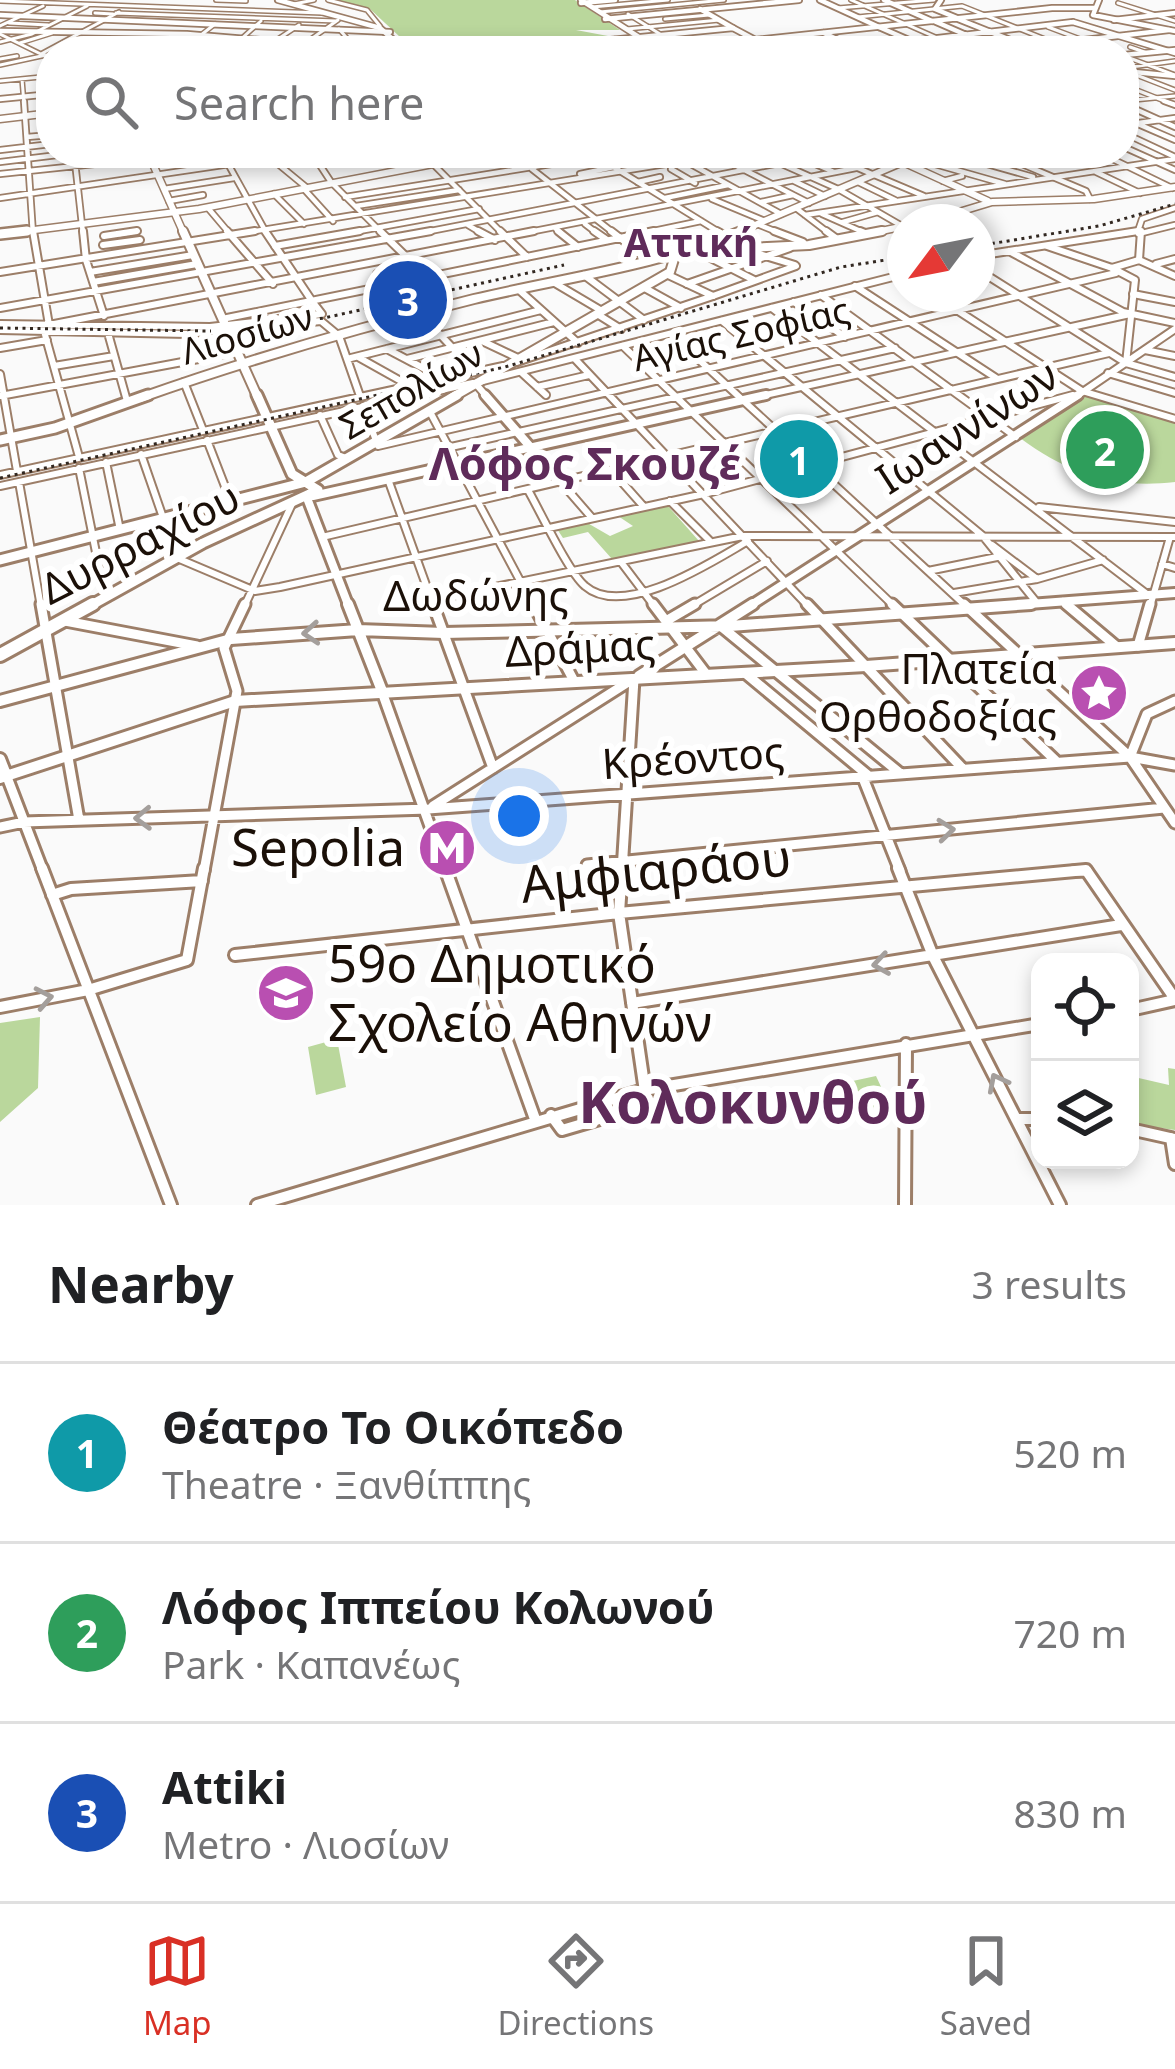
<!DOCTYPE html>
<html lang="en">
<head>
<meta charset="utf-8">
<style>
	:root { --surface:#fff; --page:#f2f2f2; --text:#202124; --muted:#757577; --line:#e0e0e0; --accent:#d93025 }
	body { margin:0; font-family:"Noto Sans",sans-serif; background:var(--page); color:var(--text) }
	.controls { position:absolute; right:36px; bottom:36px; display:grid; overflow:hidden; border-radius:24px; box-shadow:0 6px 18px #0003 }
	.controls button { width:108px; height:108px; display:grid; place-items:center; padding:0; border:0; border-bottom:3px solid var(--line); background:var(--surface); color:var(--text); font:60px sans-serif }
	.compass { position:absolute; left:887px; top:204px; width:108px; height:108px; border-radius:50%; background:var(--surface); box-shadow:0 6px 18px #0003; rotate:238deg }
	.you { position:absolute; left:519px; top:816px; width:42px; height:42px; margin:-30px; border:9px solid #fff; border-radius:50%; background:#1a73e8; box-shadow:0 0 0 18px #1a73e833 }
	.badge { display:grid; place-items:center; width:78px; height:78px; border-radius:50%; background:var(--accent); color:#fff; font-size:39px; font-weight:700 }
	.pin { position:absolute; translate:-50% -50%; border:6px solid #fff; box-shadow:0 3px 12px #0006 }
	.list { margin:0; padding:0; list-style:none }
	h2 { display:flex; justify-content:space-between; align-items:center; height:156px; margin:0; padding:0 48px; font-size:51px }
	h2 small { font-size:39px; font-weight:400; color:var(--muted) }
	.list li { display:grid; grid-template-columns:78px 1fr auto; gap:36px; align-items:center; box-sizing:border-box; height:180px; padding:0 48px; border-top:3px solid var(--line) }
	.list b { display:block; font-size:45px; white-space:nowrap }
	.list p { margin:0; font-size:39px; white-space:nowrap; color:var(--muted) }
	.list em { font-size:39px; font-style:normal; color:var(--muted) }
	.icon { flex:none; width:66px; height:66px; fill:none; stroke:currentColor; stroke-width:2; stroke-linecap:round; stroke-linejoin:round }
	.map { position:relative; flex:none; width:1175px; height:1205px; overflow:hidden }
	.search { position:absolute; background:var(--surface); box-shadow:0 6px 18px #0003; left:36px; right:36px; top:36px; height:132px; display:flex; align-items:center; gap:30px; box-sizing:border-box; padding:0 42px; border-radius:48px; color:var(--muted); font-size:45px }
	.sheet { height:696px; background:var(--surface) }
	nav { display:flex; justify-content:space-around; align-items:center; box-sizing:border-box; height:168px; border-top:3px solid var(--line); background:var(--surface); font-size:33px; color:var(--muted) }
	nav a { display:grid; justify-items:center; gap:6px }
	nav .on { color:var(--accent) }
	.map>svg:first-child { display:block }
	.green { fill:#bad79c }
	.lines { fill:none; stroke-linecap:round; stroke-linejoin:round }
	.minor-far4-casing { stroke:#9c7e68; stroke-width:6 }
	.minor-far3-casing { stroke:#9c7e68; stroke-width:8 }
	.minor-far2-casing { stroke:#9c7e68; stroke-width:10 }
	.minor-far1-casing { stroke:#9c7e68; stroke-width:15 }
	.minor-casing { stroke:#9c7e68; stroke-width:16 }
	.tertiary-far3-casing { stroke:#9c7e68; stroke-width:8 }
	.tertiary-far2-casing { stroke:#9c7e68; stroke-width:10 }
	.tertiary-far1-casing { stroke:#9c7e68; stroke-width:14 }
	.tertiary-casing { stroke:#9c7e68; stroke-width:16 }
	.secondary-far4-casing { stroke:#9c7e68; stroke-width:8 }
	.secondary-far3-casing { stroke:#9c7e68; stroke-width:9 }
	.secondary-far2-casing { stroke:#9c7e68; stroke-width:12 }
	.secondary-far1-casing { stroke:#9c7e68; stroke-width:15 }
	.secondary-casing { stroke:#9c7e68; stroke-width:18 }
	.primary-far2-casing { stroke:#9c7e68; stroke-width:8 }
	.primary-far1-casing { stroke:#9c7e68; stroke-width:9 }
	.primary-casing { stroke:#9c7e68; stroke-width:14 }
	.minor-far4 { stroke:#fff; stroke-width:3 }
	.minor-far3 { stroke:#fff; stroke-width:4.5 }
	.minor-far2 { stroke:#fff; stroke-width:6 }
	.minor-far1 { stroke:#fff; stroke-width:9 }
	.minor { stroke:#fff; stroke-width:10 }
	.tertiary-far3 { stroke:#fff; stroke-width:4.5 }
	.tertiary-far2 { stroke:#fff; stroke-width:6 }
	.tertiary-far1 { stroke:#fff; stroke-width:8 }
	.tertiary { stroke:#fff; stroke-width:10 }
	.secondary-far4 { stroke:#fff; stroke-width:4.5 }
	.secondary-far3 { stroke:#fff; stroke-width:6 }
	.secondary-far2 { stroke:#fff; stroke-width:8 }
	.secondary-far1 { stroke:#fff; stroke-width:9 }
	.secondary { stroke:#fff; stroke-width:12 }
	.primary-far2 { stroke:#fff; stroke-width:4.5 }
	.primary-far1 { stroke:#fff; stroke-width:6 }
	.primary { stroke:#fff; stroke-width:9 }
	.rail { stroke:#322821; stroke-width:3; stroke-dasharray:3 4.5; stroke-linecap:butt }
	.oneway { stroke:#a49f9c }
	.labels { text-anchor:middle; stroke-width:12; stroke-linejoin:round; paint-order:stroke }
	.far-street-label { font-size:36px; fill:#1b1008; stroke:#fff }
	.far-neighbourhood-label { font-size:39px; font-weight:bold; fill:#5f2b5a; stroke:#fff }
	.street-label { font-size:42px; fill:#1b1008; stroke:#fff }
	.poi-label { font-size:42px; fill:#1b1008; stroke:#fff; text-anchor:end }
	.neighbourhood-label { font-size:45px; font-weight:bold; fill:#5f2b5a; stroke:#fff }
	.near-poi-label { font-size:51px; fill:#1b1008; stroke:#fff; text-anchor:end }
	.near-street-label { font-size:51px; fill:#1b1008; stroke:#fff }
	.near-quarter-label { font-size:57px; font-weight:bold; fill:#5f2b5a; stroke:#fff }
</style>
</head>
<body>
<div class="map">
<svg width="1175" height="1205" viewBox="0 0 1175 1205">
	<rect width="100%" height="100%" fill="#fafafa"/>
	<path class="green" d="M332,0h243l45,30h-44l32,6 -118,15h-75l-45,-42z
		M1086,396l89,25v61c-61,7 -106,-8 -155,-44z
		M667,505l32,36 -87,18 -24,-27 -25,6 -6,-9 27,-8 26,15 23,-10 -18,-12z
		M40,1017l-2,71 -38,34v-99z
		M337,1039l9,48 -30,8 -8,-48z
		M1168,1068l7,1v61l-45,-6v-48l39,9z
		M876,1076l13,28 -43,9 -12,-28z"/>
	<g class="lines">
		<g class="minor-far4-casing">
			<path id="minor-far4" d="M216,0l30,1
				M328,0l39,10 13,16
				M851,0l116,51
				M0,1l322,12
				M1118,3l57,18
				M294,4l20,-4
				M592,7l76,-7
				M838,8l96,-8
				M600,12l124,-12
				M95,13l18,1
				M116,13l220,8
				M628,14l51,32
				M858,17l104,-11 113,45
				M665,19l44,-4
				M9,23l39,2
				M0,26l43,-20
				M1048,27l64,24
				M339,29l19,22
				M627,29l92,-9
				M0,34l51,25
				M615,39l16,12
				M0,42l32,-8 55,-28
				M20,43l32,-10
				M574,43l11,8
				M304,44l34,-24
				M1130,47l17,6
				M84,51l148,-13
				M210,51l-9,-16 14,-11
				M247,51l-7,-11 21,-19
				M260,51l39,-26
				M312,51l34,-3
				M41,54l78,-42
				M1124,56l51,19
				M0,59l17,-3
				M0,65l46,-10
				M1124,68l51,-7
				M1126,71l49,19
				M22,79l2,25
				M0,81l51,-5
				M1124,85l48,19
				M1124,101l51,-5"/>
		</g>
		<g class="minor-far3-casing">
			<path id="minor-far3" d="M24,101l9,133
				M1164,101l11,4
				M1124,104l51,23
				M1124,118l51,22
				M1124,125l51,-7
				M1124,133l51,24
				M27,137l24,-2
				M1126,148l49,22
				M0,150l51,-6
				M74,153l9,81
				M312,153l19,29 52,52
				M388,153l17,14
				M671,153l110,61
				M757,153l81,36 64,37
				M857,153l45,11
				M896,153l109,31
				M948,153l85,24
				M1035,153l16,5
				M1100,153l72,35
				M827,155l97,41
				M719,157l90,46
				M272,159l34,28
				M804,159l30,13
				M152,161l72,-8
				M0,162l74,-9
				M1020,163l70,-10
				M671,169l24,14
				M1096,172l44,21
				M0,174l151,-16
				M580,174l34,-7
				M794,181l31,15
				M943,181l19,-5
				M638,182l22,-5
				M858,182l37,18
				M164,189l70,-11
				M304,189l29,32
				M274,194l30,30
				M345,197l275,-44
				M0,198l304,-45
				M665,198l63,-13
				M712,199l53,22
				M169,201l34,-6
				M761,202l32,-7
				M356,206l103,-16
				M208,208l22,26
				M796,208l34,26
				M822,214l43,19
				M805,215l370,-56
				M843,222l35,-10
				M585,224l13,10
				M757,224l25,10
				M468,225l15,9
				M556,229l6,5
				M120,234l17,-3
				M237,234l496,-81
				M343,234l136,-25
				M415,234l416,-81
				M519,234l337,-66
				M1138,234l37,-9"/>
		</g>
		<g class="minor-far2-casing">
			<path id="minor-far2" d="M33,231l16,94 485,-94
				M83,231l3,29 18,56
				M227,231l46,53
				M380,231l47,46
				M478,231l17,9
				M558,231l20,16
				M594,231l13,9
				M774,231l29,11
				M826,231l11,8
				M860,231l5,2
				M104,236l33,-5
				M103,245l37,-5
				M275,246l85,-15
				M1047,246l65,22
				M746,250l49,15
				M699,252l55,28
				M1139,260l2,-29
				M0,272l255,-41
				M90,272l103,-17
				M377,274l37,-8
				M584,275l60,45
				M93,282l104,-18
				M553,282l49,29
				M687,284l103,-36
				M855,286l141,92
				M643,287l38,21
				M518,289l60,54
				M932,294l150,97 93,28
				M1133,294l42,8
				M821,295l195,142
				M713,296l83,-30
				M794,302l51,35
				M0,308l431,-77
				M772,308l376,287
				M421,314l53,57
				M597,314l24,15
				M722,321l261,215 54,67
				M384,323l29,18
				M0,324l210,3 112,-13 -10,-13
				M0,330l187,4 134,-13 18,15 21,60
				M44,331l35,126
				M108,333l19,68
				M671,334l296,273
				M482,341l38,18
				M623,346l272,261
				M0,348l47,-8
				M387,349l55,29
				M358,357l50,28
				M347,359l194,-49
				M407,359l147,-37
				M575,359l234,248
				M1126,363l49,14
				M54,366l60,-10
				M521,372l25,23
				M1108,373l67,20
				M0,374l17,97
				M184,382l19,48
				M537,387l52,-12
				M0,396l236,-44
				M363,406l15,40 738,-173
				M429,410l105,197
				M320,415l18,40 8,3
				M207,440l24,62
				M451,447l444,-99
				M533,450l59,68
				M141,454l36,104 78,33 25,-4 424,-93 369,-99
				M106,462l14,68
				M79,468l26,129
				M613,472l31,35
				M0,475l503,-109
				M19,482l22,125
				M389,482l45,125
				M0,486l473,-103
				M528,490c12,21 41,83 57,96 39,34 128,-25 163,-45
				M670,501l40,40
				M1039,507l136,15
				M322,537l787,-184
				M992,545l45,34
				M621,562l34,45
				M1162,564l13,4
				M928,571l69,-14
				M954,593l83,-14 66,-19
				M432,600l311,-64 432,1
				M1063,601l7,6
				M244,607l48,-103
				M690,607l77,-46
				M1150,607l20,-70"/>
		</g>
		<g class="minor-far1-casing">
			<path id="minor-far1" d="M41,604l38,216
				M433,604l60,164
				M533,604l41,77
				M653,604l53,70
				M807,604l156,165
				M892,604l163,156
				M964,604l166,153 45,66
				M1066,604l51,43
				M65,621l132,25
				M666,621l29,-17
				M723,628l178,146
				M1138,646l12,-42
				M745,673l125,104
				M382,692l64,179
				M1130,757l17,-43 28,-13
				M7,777l36,94
				M863,778l37,93
				M433,806l200,-127
				M0,827l24,-5 404,-13 702,-52 45,8
				M587,865l577,-57
				M204,871l33,-180 -13,-43 21,-44
				M622,871l12,-192
				M1073,871h14"/>
		</g>
		<g class="minor-casing">
			<path id="minor" d="M42,868l129,337
				M445,868l90,251
				M898,868l35,88 127,249
				M52,895l19,-6 131,-8
				M235,955l384,-42 467,-43 89,129
				M632,1003l489,-78
				M0,1007l88,-17 99,-30 17,-92
				M1130,1010l45,-10
				M551,1115l11,15 85,-25 -28,-192 3,-45
				M1016,1119h24
				M1130,1129l45,10
				M1171,1138l4,26
				M257,1205l387,-115 396,-66
				M905,1205l1,-161"/>
		</g>
		<g class="tertiary-far3-casing">
			<path id="tertiary-far3" d="M820,0l59,27
				M581,3l34,-3
				M700,9l33,19
				M0,15l390,17
				M605,19l194,-19
				M1114,20l61,-7
				M0,31l187,3 207,17
				M824,33l37,18
				M166,34l6,17
				M990,51l179,-21
				M1124,55l51,-5
				M0,99l51,-5
				M222,153l45,81
				M422,153l81,81
				M521,153l16,12 -5,4 83,65
				M591,153l131,81
				M996,153l90,38 4,8
				M639,234l62,-13
				M1121,234l17,-3 4,-12 33,-11"/>
		</g>
		<g class="tertiary-far2-casing">
			<path id="tertiary-far2" d="M265,231l47,70
				M500,231l27,26
				M611,231l39,30
				M717,231l9,5
				M1009,251l114,61 52,11
				M977,256l161,-25
				M1156,264l19,-5
				M1112,268l23,12 -9,83
				M1112,268l27,-8 36,16
				M977,269l149,94
				M666,274l47,22
				M222,319l432,-88
				M1145,350l30,6
				M517,362l196,-66
				M488,398l-13,-15 430,-109
				M752,398l378,-84
				M1074,398l101,-69"/>
		</g>
		<g class="tertiary-far1-casing">
			<path id="tertiary-far1" d="M485,395l48,55
				M313,496l453,-101
				M307,498l42,109
				M748,607l330,-212
				M990,607l185,-14"/>
		</g>
		<g class="tertiary-casing">
			<path id="tertiary" d="M348,604l34,87
				M639,676l114,-72
				M0,701l231,-62 127,-9 86,3 286,-7 301,-22
				M0,759l7,18
				M0,778l235,-77 631,-35 309,-23"/>
		</g>
		<g class="secondary-far4-casing">
			<path id="secondary-far4" d="M278,0l102,28 26,23
				M884,0l48,21
				M941,0l-6,9 22,9
				M879,27l55,24
				M499,51l234,-23 43,23
				M827,51l43,-5
				M1124,71l51,5"/>
		</g>
		<g class="secondary-far3-casing">
			<path id="secondary-far3" d="M148,153l36,81
				M883,153l105,48
				M926,222l66,-20 102,-3 81,-12
				M734,234l190,-81
				M867,234l38,-8"/>
		</g>
		<g class="secondary-far2-casing">
			<path id="secondary-far2" d="M183,231l75,167
				M706,250l103,-5 73,-14
				M140,398c110,-39 221,-71 334,-99 89,-21 183,-33 267,-68
				M451,398l219,-126 4,-13"/>
		</g>
		<g class="secondary-far1-casing">
			<path id="secondary-far1" d="M0,440l55,-12 93,-33
				M0,560l306,-78 151,-87
				M88,607l115,-64 115,-53 -26,-16 -35,-79"/>
		</g>
		<g class="secondary-casing">
			<path id="secondary" d="M0,655l93,-51"/>
		</g>
		<g class="primary-far2-casing">
			<path id="primary-far2" d="M581,0l75,48
				M1099,0l-6,15 82,16
				M958,19l70,28 -4,4
				M934,21l69,30
				M1073,22l102,31
				M809,40l63,7
				M870,46l203,-24
				M634,51l23,-3
				M654,51l398,-43h42"/>
		</g>
		<g class="primary-far1-casing">
			<path id="primary-far1" d="M0,119l51,-6
				M3,234l196,-25 291,-56"/>
		</g>
		<g class="primary-casing">
			<path id="primary" d="M0,234l27,-3"/>
		</g>
		<use href="#minor-far4" class="minor-far4"/>
		<use href="#minor-far3" class="minor-far3"/>
		<use href="#minor-far2" class="minor-far2"/>
		<use href="#minor-far1" class="minor-far1"/>
		<use href="#minor" class="minor"/>
		<use href="#tertiary-far3" class="tertiary-far3"/>
		<use href="#tertiary-far2" class="tertiary-far2"/>
		<use href="#tertiary-far1" class="tertiary-far1"/>
		<use href="#tertiary" class="tertiary"/>
		<use href="#secondary-far4" class="secondary-far4"/>
		<use href="#secondary-far3" class="secondary-far3"/>
		<use href="#secondary-far2" class="secondary-far2"/>
		<use href="#secondary-far1" class="secondary-far1"/>
		<use href="#secondary" class="secondary"/>
		<use href="#primary-far2" class="primary-far2"/>
		<use href="#primary-far1" class="primary-far1"/>
		<use href="#primary" class="primary"/>
		<path class="rail" d="M977,246l122,-20 76,-22
			M0,328l211,3
			M238,329l86,-11 240,-53
			M0,478l505,-111 336,-100 64,-10"/>
	</g>
	<defs><path id="oneway-chevron" d="M-2-3.5L2.5 0L-2 3.5" fill="none" stroke-width="1.6" stroke-linecap="round" stroke-linejoin="round" transform="scale(3)"/></defs>
	<g class="oneway">
		<use href="#oneway-chevron" transform="translate(311 633) rotate(176)"/>
		<use href="#oneway-chevron" transform="translate(143 818) rotate(178)"/>
		<use href="#oneway-chevron" transform="translate(946 830) rotate(-6)"/>
		<use href="#oneway-chevron" transform="translate(881 964) rotate(171)"/>
		<use href="#oneway-chevron" transform="translate(44 998) rotate(-11)"/>
		<use href="#oneway-chevron" transform="translate(997 1082) rotate(-117)"/>
	</g>
	<defs>
		<g id="sight-disc" transform="scale(3)"><circle r="9.5" fill="#b94fb1" stroke="#fff"/><path d="M0-6L1.8-2.2L6-1.7L2.9 1.2L3.7 5.4L0 3.3L-3.7 5.4L-2.9 1.2L-6-1.7L-1.8-2.2Z" fill="#fff"/></g>
		<g id="metro-disc" transform="scale(3)"><circle r="9.5" fill="#b94fb1" stroke="#fff"/><path d="M-5.5 5V-5H-3L0 0L3-5H5.5V5H3V-.5L0 4L-3-.5V5Z" fill="#fff"/></g>
		<g id="school-disc" transform="scale(3)"><circle r="9.5" fill="#b94fb1" stroke="#fff"/><path d="M0-5L7-2L0 1L-7-2ZM-4 1L0 2.5L4 1V4Q0 6-4 4Z" fill="#fff"/></g>
	</defs>
	<g fill-rule="evenodd">
		<use href="#sight-disc" x="1099" y="693"/>
		<use href="#metro-disc" x="447" y="848"/>
		<use href="#school-disc" x="286" y="993"/>
	</g>
	<g class="labels">
		<g class="far-street-label">
			<text transform="translate(247 334) rotate(-16)" y="13">Λιοσίων</text>
			<text transform="translate(741 334) rotate(-13)" y="13">Αγίας Σοφίας</text>
			<text transform="translate(411 390) rotate(-30)" y="13">Σεπολίων</text>
		</g>
		<g class="far-neighbourhood-label">
			<text x="691" y="257">Αττική</text>
		</g>
		<g class="street-label">
			<text transform="translate(967 427) rotate(-33)" y="15">Ιωαννίνων</text>
			<text transform="translate(140 543) rotate(-27)" y="15">Δυρραχίου</text>
			<text x="476" y="611">Δωδώνης</text>
			<text transform="translate(580 648) rotate(-3)" y="15">Δράμας</text>
			<text transform="translate(693 758) rotate(-4)" y="15">Κρέοντος</text>
		</g>
		<g class="poi-label">
			<text x="1057" y="684">Πλατεία<tspan x="1057" dy="48">Ορθοδοξίας</tspan></text>
		</g>
		<g class="neighbourhood-label">
			<text x="585" y="480">Λόφος Σκουζέ</text>
		</g>
		<g class="near-poi-label">
			<text x="405" y="866">Sepolia</text>
			<text x="328" y="982" text-anchor="start">59ο Δημοτικό<tspan x="328" dy="59">Σχολείο Αθηνών</tspan></text>
		</g>
		<g class="near-street-label">
			<text transform="translate(656 871) rotate(-6)" y="18">Αμφιαράου</text>
		</g>
		<g class="near-quarter-label">
			<text x="753" y="1123">Κολοκυνθού</text>
		</g>
	</g>
</svg>
<div class="controls">
<button><svg class="icon" aria-label="locate" viewBox="0 0 24 24"><circle cx="12" cy="12" r="6"/><path d="M12 2v4M12 18v4M2 12h4M18 12h4"/></svg></button>
<button><svg class="icon" aria-label="layers" viewBox="0 0 24 24"><path d="M12 4l9 5-9 5-9-5zM3 14l9 5 9-5"/></svg></button>
</div>
<svg class="compass" viewBox="-18 -18 36 36"><path d="M0-13l5 13h-10z" fill="#e53935"/><path d="M0 13l5-13h-10z" fill="#757577"/></svg>
<div class="you"></div>
<div class="pin badge" style="left:799px;top:459px;background:#0f9aa8">1</div>
<div class="pin badge" style="left:1105px;top:450px;background:#2e9e5b">2</div>
<div class="pin badge" style="left:408px;top:300px;background:#1a4fb4">3</div>
<div class="search"><svg class="icon" aria-label="search" viewBox="0 0 24 24"><circle cx="10" cy="10" r="6"/><path d="M15 15l6 6"/></svg>Search here</div>
</div>
<section class="sheet">
<h2>Nearby<small>3 results</small></h2>
<ul class="list">
<li><span class="badge" style="background:#0f9aa8">1</span><div><b>Θέατρο Το Οικόπεδο</b><p>Theatre · Ξανθίππης</p></div><em>520 m</em></li>
<li><span class="badge" style="background:#2e9e5b">2</span><div><b>Λόφος Ιππείου Κολωνού</b><p>Park · Καπανέως</p></div><em>720 m</em></li>
<li><span class="badge" style="background:#1a4fb4">3</span><div><b>Attiki</b><p>Metro · Λιοσίων</p></div><em>830 m</em></li>
</ul>
</section>
<nav>
<a class="on"><svg class="icon" aria-label="map" viewBox="0 0 24 24"><path d="M3 6l6-2 6 2 6-2v14l-6 2-6-2-6 2zM9 4v14M15 6v14"/></svg>Map</a>
<a><svg class="icon" aria-label="directions" viewBox="0 0 24 24"><path d="M12 3l9 9-9 9-9-9zM9 14v-3h6M13 9l2 2-2 2"/></svg>Directions</a>
<a><svg class="icon" aria-label="saved" viewBox="0 0 24 24"><path d="M7 4h10v16l-5-4-5 4z"/></svg>Saved</a>
</nav>
</body>
</html>
